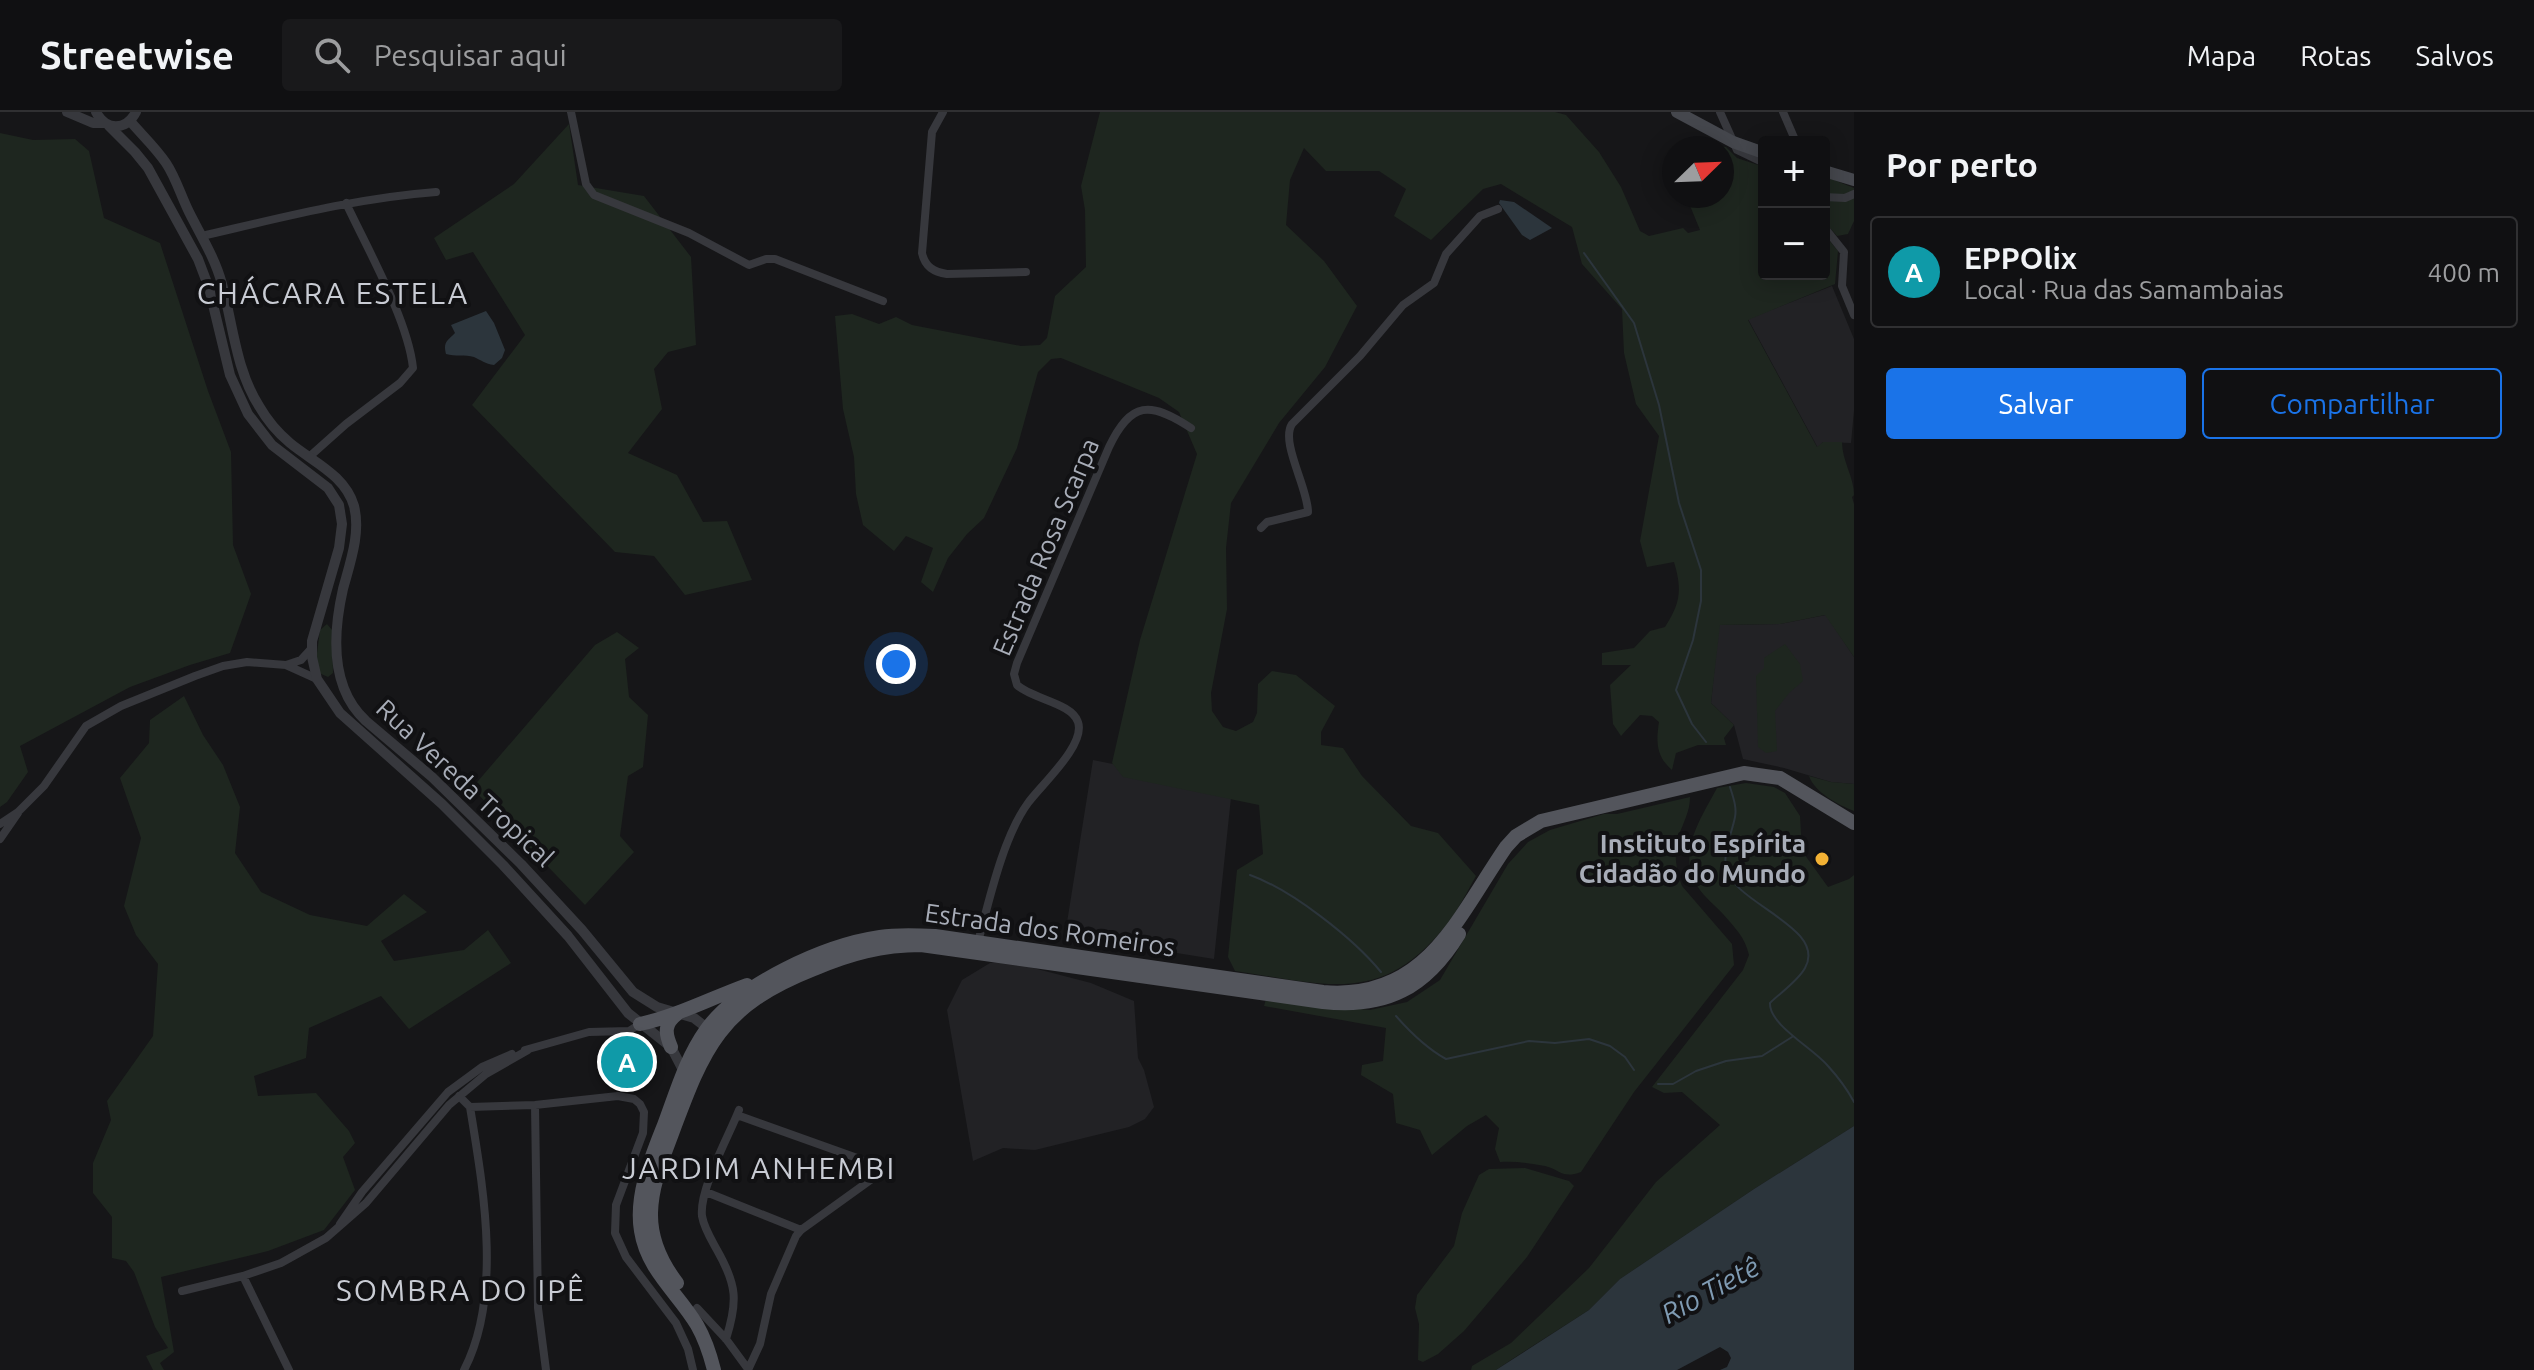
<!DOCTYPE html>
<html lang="pt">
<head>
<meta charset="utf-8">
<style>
	:root { --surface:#101012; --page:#19191b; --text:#f1f3f6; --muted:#9c9d9f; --line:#303032; --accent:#1a73e8 }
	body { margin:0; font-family:Ubuntu,sans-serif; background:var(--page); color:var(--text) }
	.controls { position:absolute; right:24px; top:24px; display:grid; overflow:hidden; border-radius:8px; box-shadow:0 4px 20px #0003 }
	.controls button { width:72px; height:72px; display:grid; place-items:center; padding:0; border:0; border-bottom:2px solid var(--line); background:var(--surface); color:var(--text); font:40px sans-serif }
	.compass { position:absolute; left:1662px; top:24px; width:72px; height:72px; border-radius:50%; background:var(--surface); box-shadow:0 4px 20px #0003; rotate:67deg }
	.you { position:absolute; left:896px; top:552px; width:28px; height:28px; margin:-20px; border:6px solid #fff; border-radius:50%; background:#1a73e8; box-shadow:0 0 0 12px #1a73e833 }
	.badge { display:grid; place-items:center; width:52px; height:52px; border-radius:50%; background:var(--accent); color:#fff; font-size:26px; font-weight:700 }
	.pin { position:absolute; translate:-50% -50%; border:4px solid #fff; box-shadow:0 2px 8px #0006 }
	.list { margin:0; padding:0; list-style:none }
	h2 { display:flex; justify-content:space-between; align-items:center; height:104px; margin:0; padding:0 32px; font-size:34px }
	h2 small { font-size:26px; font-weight:400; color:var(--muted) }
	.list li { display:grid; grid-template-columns:52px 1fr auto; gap:24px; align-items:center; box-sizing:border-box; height:112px; margin:0 16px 16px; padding:0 16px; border:2px solid var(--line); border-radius:8px }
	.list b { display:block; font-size:30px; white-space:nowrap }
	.list p { margin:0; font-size:26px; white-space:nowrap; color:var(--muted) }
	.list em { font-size:26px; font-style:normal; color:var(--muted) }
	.actions { display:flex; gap:16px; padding:24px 32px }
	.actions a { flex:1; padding:18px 0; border:2px solid var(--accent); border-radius:8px; text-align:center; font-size:28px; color:var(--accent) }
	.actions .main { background:var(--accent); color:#fff }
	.icon { flex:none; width:44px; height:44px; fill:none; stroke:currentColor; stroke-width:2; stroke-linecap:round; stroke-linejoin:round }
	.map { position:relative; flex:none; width:1854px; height:1258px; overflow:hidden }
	header { display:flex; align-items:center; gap:48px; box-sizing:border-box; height:112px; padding:0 40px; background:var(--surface); border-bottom:2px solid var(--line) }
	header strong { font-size:38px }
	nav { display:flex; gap:44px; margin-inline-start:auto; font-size:28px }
	.search { width:560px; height:72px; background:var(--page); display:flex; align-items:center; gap:20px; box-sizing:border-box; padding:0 28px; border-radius:8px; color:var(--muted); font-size:30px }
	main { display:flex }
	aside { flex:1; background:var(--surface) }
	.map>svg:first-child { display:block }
	.built { fill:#222225 }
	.green { fill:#1e261f }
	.water { fill:#2c353c }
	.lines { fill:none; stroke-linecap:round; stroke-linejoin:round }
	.stream { stroke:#2c353c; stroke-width:2 }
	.minor { stroke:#37383d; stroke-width:8 }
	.tertiary { stroke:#37383d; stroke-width:10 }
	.secondary { stroke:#45474d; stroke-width:12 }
	.primary { stroke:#53555c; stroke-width:14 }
	.poi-dot { fill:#f2b134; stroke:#111113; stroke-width:3 }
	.labels { text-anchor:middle; stroke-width:8; stroke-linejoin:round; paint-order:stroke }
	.street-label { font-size:26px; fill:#a8adb8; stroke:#111113 }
	.poi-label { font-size:26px; font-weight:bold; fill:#a8adb8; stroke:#111113; text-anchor:end }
	.water-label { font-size:28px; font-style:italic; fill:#7f9bb3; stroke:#111113 }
	.quarter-label { font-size:30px; letter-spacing:2px; fill:#c9ccd4; stroke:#111113 }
</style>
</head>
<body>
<header>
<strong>Streetwise</strong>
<div class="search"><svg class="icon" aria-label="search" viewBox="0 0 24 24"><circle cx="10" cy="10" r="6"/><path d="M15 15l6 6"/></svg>Pesquisar aqui</div>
<nav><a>Mapa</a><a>Rotas</a><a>Salvos</a></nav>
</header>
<main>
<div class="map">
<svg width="1854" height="1258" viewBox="0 0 1854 1258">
	<rect width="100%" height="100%" fill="#161618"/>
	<path class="built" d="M1832,174l22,53v71l-3,33 -28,-1 -5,6 -70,-129z
		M1826,503l28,42v127l-23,-2 -47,-14 -41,-9 -9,-34 -23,-22 8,-78 61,-1z
		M1093,648l139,28 -18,171 -149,-24z
		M1006,849l85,22 43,18 4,57 6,12 10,37 -9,12 -16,8 -94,23 -32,-2 -30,13 -26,-151 15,-30 28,-17z"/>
	<path class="green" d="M1100,0h455l11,3 33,37 22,35 19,44 9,5 34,-8 5,5 12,-3 -14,-34h36v-48h-34l6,-6 32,5 11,11 27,9v107h60v-40l14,17 -3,33 -87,36 69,127 6,-5h19c0,19 12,35 12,53l-2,2 2,7v153l-29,-42 -45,9 -60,1 -9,78 23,22 -10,13 2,7h-28l-22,8 -4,17c-16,-14 -16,-28 -13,-48l-7,-6 -12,-1 -19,21 -8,-12 -3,-39 21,-20h-29v-12l32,-5 16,-17 15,-4c16,-25 17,-38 9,-65l-27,5 -7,-26 19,-105 -23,-32 -12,-51 -2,-44 -40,-45 -10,-37 -71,-43 -18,5 -52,51 -37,-24 12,-27 -27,-18h-53l-22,-23 -14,32 -4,45 38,36 33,45 -32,61 -46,56 -48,80 -5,45 1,61 -16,84 1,18 11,16 13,4 17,-9 4,-9 1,-29 14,-13 24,4 39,31 -14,26v13l22,3 19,28 49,50 27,7 38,43c-9,16 -18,34 -29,48 -65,83 -121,60 -212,47l-7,-14 9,-87 26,-16 -4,-49 -136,-28 -11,-14 28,-123 57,-186 -18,-42 -20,-14 -98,-40 -10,1 -13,13 -21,76 -33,70 -17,16 -19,24 -15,34 -12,-10 12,-34 -27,-12 -12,15 -31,-26 -7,-31 -2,-37 -11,-48 -8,-93 17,-2 27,10 17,-7 16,8 109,21 19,-1 7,-7 8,-42 31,-29 -1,-57 -4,-24z
		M569,12l9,61 66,11 47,61 5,88 -28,7 -14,17 8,40 -34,44 49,22 26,47 24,-1 25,59 -67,15 -31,-39 -39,-4 -143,-147 53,-70 -52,-83 -27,8 -12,-22 80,-54z
		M0,21l33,7 42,-1 14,12 15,67 56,25 48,148 23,61 2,93 18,49 -21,59 -40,12 -60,22 -110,59 8,26 -21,30 -7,5z
		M1824,64l30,12v33l-6,13 -11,2 -13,-15z
		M327,512l5,6 1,43 -5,4 -9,-4 -3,-12 4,-31z
		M617,520l22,16 -14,11 4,38 19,18 -5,52 -15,9 -8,60 14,16 -49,53 -113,-117 123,-143z
		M1785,532l15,20 3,17 -14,12 -14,18 2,40 -11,2 -8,-6 -2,-71 8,-8v-10z
		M184,584l19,39 20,30 17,42 -5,46 26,39 49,23 57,11 37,-32 23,18 -46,29 13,20 70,-11 24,-20 23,33 -102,66 -28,-33 -72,32 -3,30 -52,18 4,20 58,-3 33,38 6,12 -12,14 12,33 -31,40 -56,21 -107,26 13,75 -14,11 4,7h-11l-7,-14 22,-8 -13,-21 -21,-55 -8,-11 -14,-3v-41l-19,-24v-30l18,-43 -4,-19 46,-65 5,-72 -22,-29 -12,-29 17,-68 -21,-60 29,-35 1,-23z
		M1809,664l22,6 23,2v27c-15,-6 -39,-18 -45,-35z
		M1746,671l28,4 11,6 15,23 2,35 26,36 21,-8 5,-4v251l-100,63 -134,90 -31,31 -75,48 -18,12h-25l1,-4 39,-23 78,-75 67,-86 64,-57 -38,-33 -18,1 -12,-6 91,-117 6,-15c-4,-18 -14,-27 -26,-41 -8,-9 -19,-17 -25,-27 -22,-33 3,-69 19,-99z
		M1690,685c0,14 -6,24 -11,38 -6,16 -3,36 3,51l50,58 2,21 -100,127 -53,80c-19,7 -20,-2 -36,-6 -15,-3 -30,-5 -45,-4l-5,-13 4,-21 -13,-13 -19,11 -35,29 -12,-25 -24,-7 -3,-29 -32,-19 1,-10 21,-4 3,-33 -122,-22 2,-7 104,11 37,-8 33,-22 68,-116 20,-22 22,-12 54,-16h13z
		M1525,1056l44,13 5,5 -47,71 -63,74 -26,23 -15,8 -5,-2 1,-36 -4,-16 2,-13 37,-49 8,-33 17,-38 10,-6z"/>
	<path class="water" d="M1500,88l14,2 38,26 -22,12 -8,-5 -23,-32z
		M486,199l8,12 11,27 -3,8 -8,7c-9,-1 -13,-5 -20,-8 -9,-3 -19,0 -28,-3 -3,-12 1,-13 9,-21l-4,-8z
		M1854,1014v244h-134l7,-3 4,-9 -3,-6 -8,-5 -43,23h-181l93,-60 31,-31 134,-90z"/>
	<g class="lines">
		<path class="stream" d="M1584,141l50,70 25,82 20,98 22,67v31l-8,39 -17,50 16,34 14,18
			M1730,675c3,10 7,20 5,30 -3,16 -12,33 -9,50 5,36 102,60 79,101 -7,13 -25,25 -35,35 -1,22 43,45 58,63 10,11 19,23 26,36
			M1250,763c42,15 103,63 131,97
			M1396,904c15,17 30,32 50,43l83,-18 26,2 34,-4 21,7 15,11 9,13
			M1658,972h15l23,-13 30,-10 36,-5 30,-19"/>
		<path class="minor" d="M571,0l15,72 8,11 95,38 60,32 17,-6h9l108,42
			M943,0l-11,20 -10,121c3,14 12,19 25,21l79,-2
			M1720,0l17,38 27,13
			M1783,0l13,30
			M1824,85l21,1 9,-4
			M1824,115l20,25 -2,34 12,29
			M202,124c78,-18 154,-38 234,-44
			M309,345l37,-33 54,-41 13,-15c-5,-48 -46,-120 -67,-165
			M1261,416l6,-6 41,-10c0,-24 -28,-70 -16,-88l68,-68 43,-51 31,-22 12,-29 34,-38 18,-7
			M286,553l15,-5 10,-11
			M0,712l18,-12 26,-26 42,-60 35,-20 74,-30 28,-10 24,-4 39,3 31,14
			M0,727l18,-26
			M978,830c11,-41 25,-105 50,-139 13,-18 58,-58 50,-81 -6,-19 -46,-23 -61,-37l-3,-11 3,-11 92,-216c22,-46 41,-46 82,-19
			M525,938l64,-18 40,-1 11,-7
			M459,984l11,11 65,-2 83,-9 16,3 6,5 4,8 -1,21 -27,72 -1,28 11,24 50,66 12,26 5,21
			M535,993l3,203 8,62
			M737,1003l123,44 13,11 3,6 -75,54 -5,6 -25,58 -11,50 -12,26
			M706,1080l95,38
			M340,1112l22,-32 86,-100 34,-25 30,-13
			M243,1164l46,94
			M182,1179l61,-15 38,-13 45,-25 40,-35 83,-98 37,-31 42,-24
			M697,1196l29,31 22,30
			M726,1227c12,-38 11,-54 -9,-89 -6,-11 -13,-22 -15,-34 -3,-27 27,-80 37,-106
			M464,1258c39,-75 19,-183 6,-263"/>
		<path class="tertiary" d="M67,0l26,11h10
			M96,0c10,19 30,19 40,0
			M130,9c12,14 26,27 36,42 10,15 15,33 23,49 12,24 26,46 33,72 11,41 14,86 37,122 8,14 19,27 31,37 23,19 55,32 64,63 7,27 -4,57 -11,83 -10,44 -13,99 23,132l66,56 89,87 61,66 51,62 24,15 37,11 13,10
			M109,14l26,26 13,16 50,91 11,29 21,87 18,39 24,31 56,43 11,17 3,19 -3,24 -27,93v16l5,22 23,34 102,91 61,61 65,71 60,77 43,34 13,25"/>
		<path class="secondary" d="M1677,0l56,30 31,11
			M1824,59l30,9"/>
		<path class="primary" d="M640,912c37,-8 71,-26 107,-39
			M671,935c-6,-14 -7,-23 6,-33
			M677,1171c-39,-51 -28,-89 -7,-144 34,-91 48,-132 144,-170 35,-15 68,-24 107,-24l402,57c63,7 103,-14 136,-68
			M714,1258c-4,-16 -9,-31 -17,-45 -19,-32 -50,-55 -56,-94 -6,-36 10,-73 23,-106 12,-32 22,-67 42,-95 33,-46 119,-85 174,-93 18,-3 37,-2 55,-1l388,56c103,9 134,-74 183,-145l10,-11 25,-15 203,-48 36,5 74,45"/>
	</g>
	<circle class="poi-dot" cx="1822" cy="747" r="8"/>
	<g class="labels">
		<g class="street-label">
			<text transform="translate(1046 435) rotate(-67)" y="9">Estrada Rosa Scarpa</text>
			<text transform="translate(465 671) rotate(43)" y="9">Rua Vereda Tropical</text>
			<text transform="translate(1050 818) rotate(8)" y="9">Estrada dos Romeiros</text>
		</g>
		<g class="poi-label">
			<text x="1806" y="741">Instituto Espírita<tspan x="1806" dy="30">Cidadão do Mundo</tspan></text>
		</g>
		<g class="water-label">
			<text transform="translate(1710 1178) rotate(-29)" y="10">Rio Tietê</text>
		</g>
		<g class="quarter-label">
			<text x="333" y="192">CHÁCARA ESTELA</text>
			<text x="759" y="1067">JARDIM ANHEMBI</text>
			<text x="461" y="1189">SOMBRA DO IPÊ</text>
		</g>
	</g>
</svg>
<div class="controls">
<button>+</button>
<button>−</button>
</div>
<svg class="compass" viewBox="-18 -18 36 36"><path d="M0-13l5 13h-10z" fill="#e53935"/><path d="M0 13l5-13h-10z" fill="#9c9d9f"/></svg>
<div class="you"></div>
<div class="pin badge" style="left:627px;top:950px;background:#0f9aa8">A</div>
</div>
<aside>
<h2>Por perto<small></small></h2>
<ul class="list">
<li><span class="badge" style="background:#0f9aa8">A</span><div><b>EPPOlix</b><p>Local · Rua das Samambaias</p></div><em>400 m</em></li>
</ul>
<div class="actions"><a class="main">Salvar</a><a>Compartilhar</a></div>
</aside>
</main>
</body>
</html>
